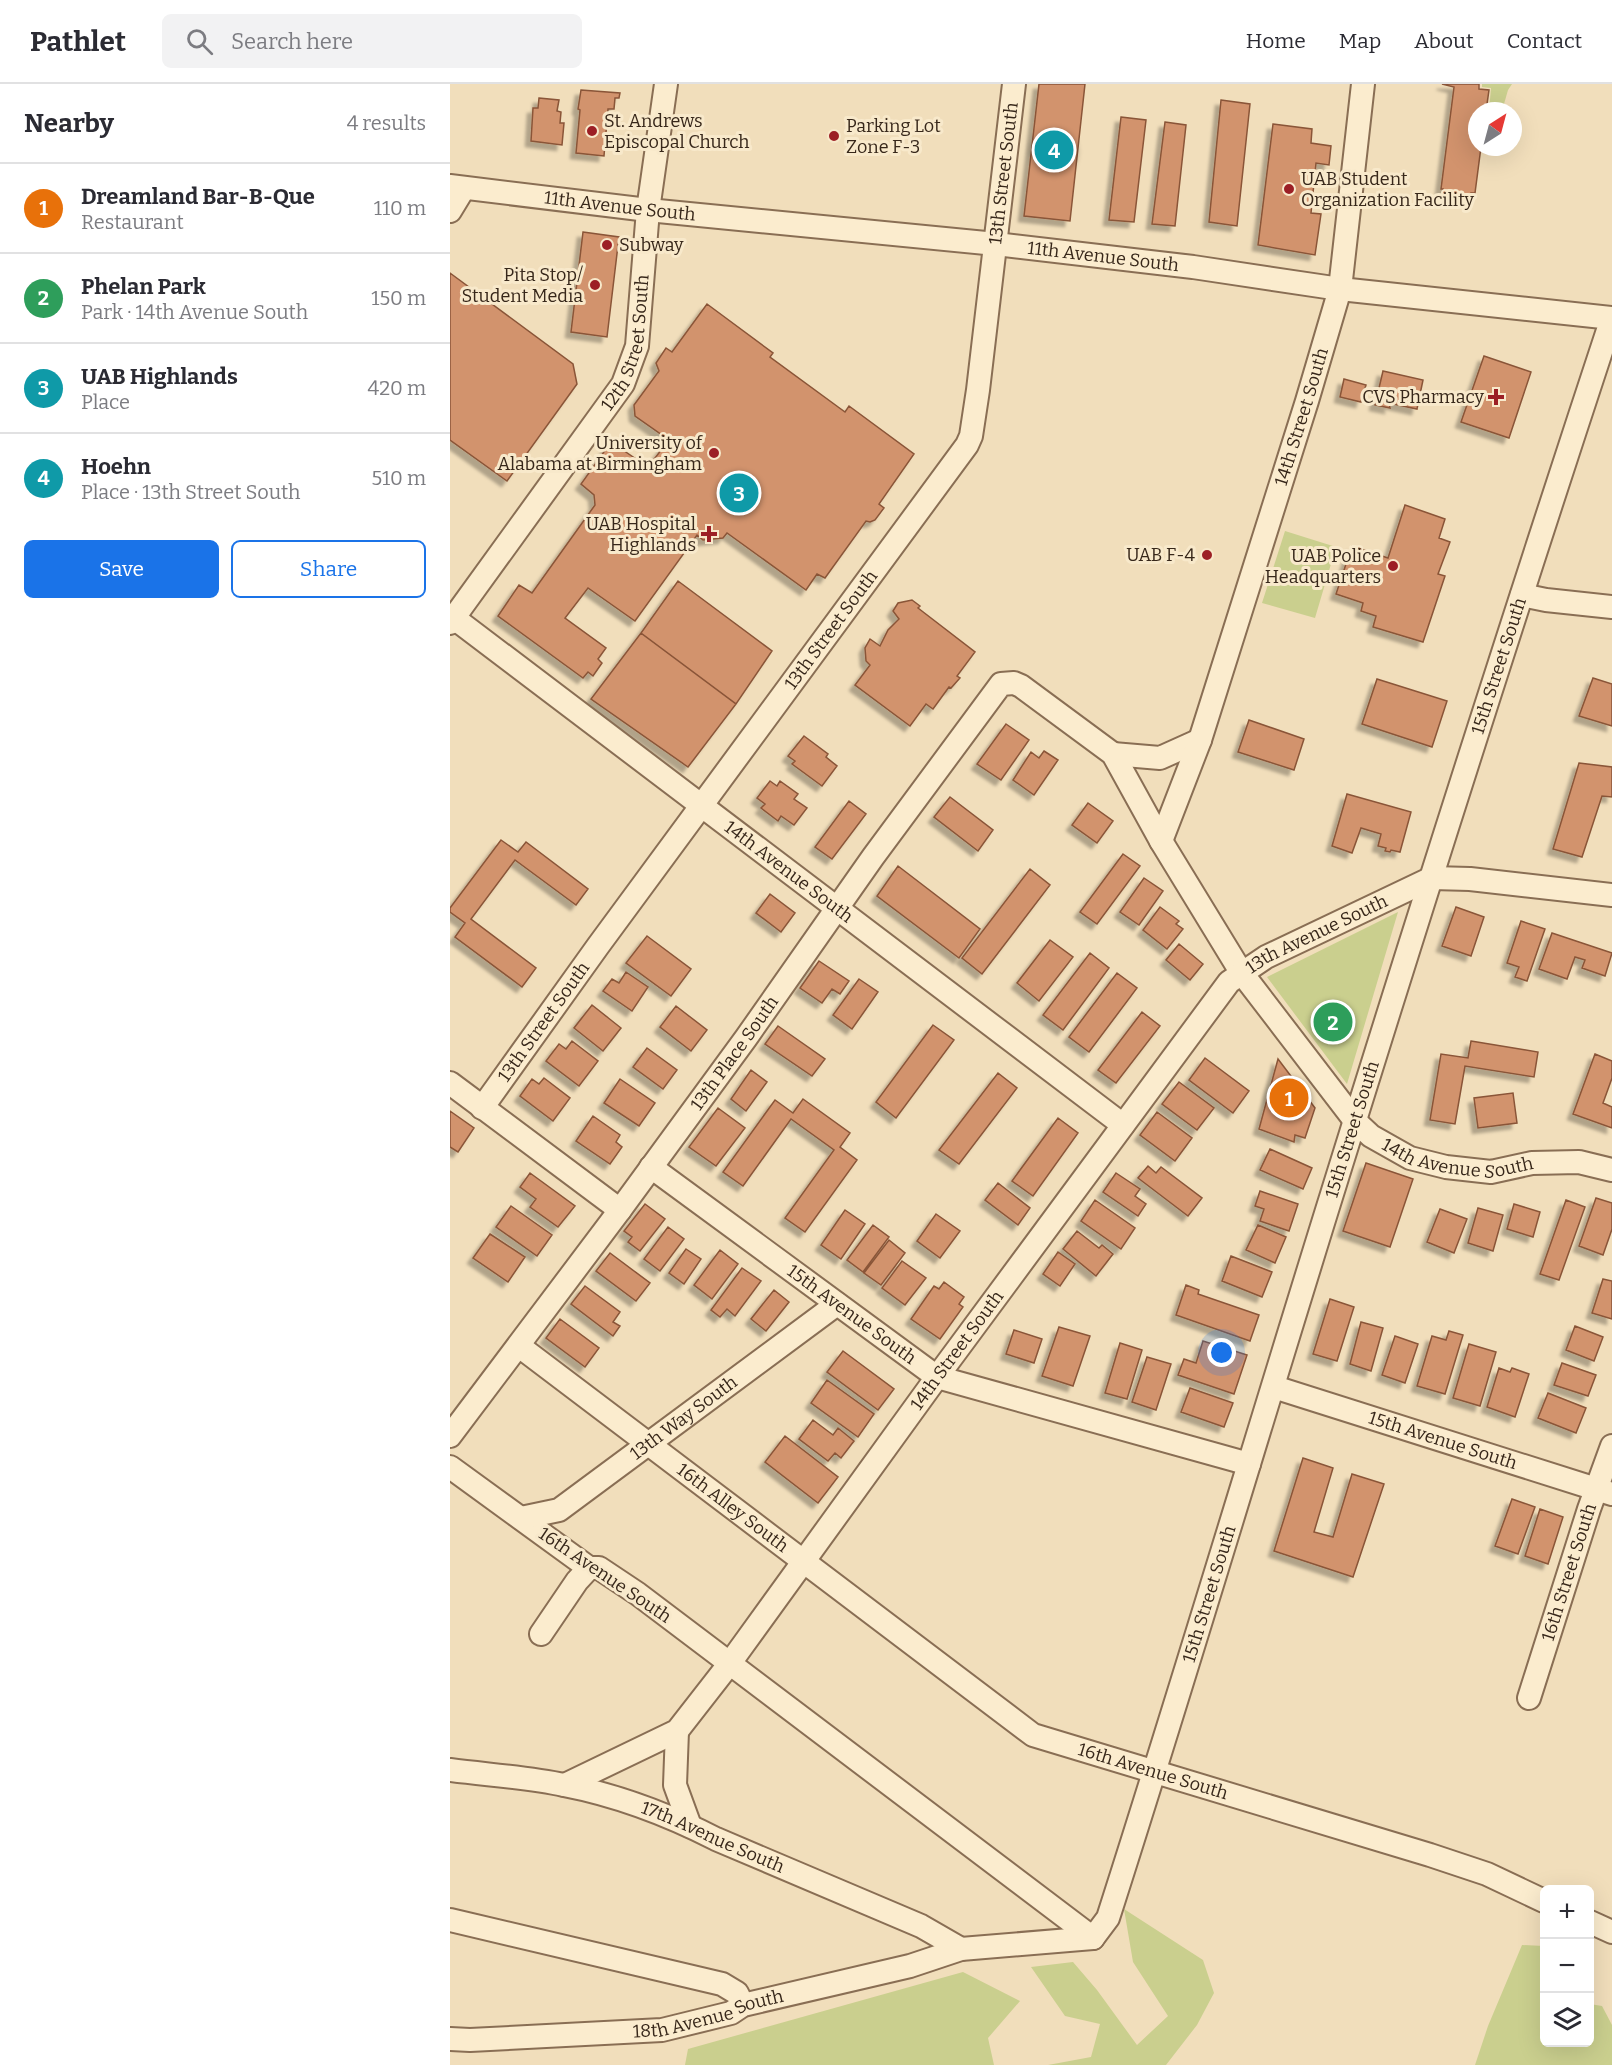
<!DOCTYPE html>
<html lang="en">
<head>
<meta charset="utf-8">
<style>
	:root { --surface:#fff; --page:#f2f2f3; --text:#2b2b33; --muted:#7c7c81; --line:#e1e1e2; --accent:#1a73e8 }
	body { margin:0; font-family:Bitter,serif; background:var(--page); color:var(--text) }
	.controls { position:absolute; right:18px; bottom:18px; display:grid; overflow:hidden; border-radius:9px; box-shadow:0 6px 24px #0002 }
	.controls button { width:54px; height:54px; display:grid; place-items:center; padding:0; border:0; border-bottom:2px solid var(--line); background:var(--surface); color:var(--text); font:30px sans-serif }
	.compass { position:absolute; left:1018px; top:18px; width:54px; height:54px; border-radius:50%; background:var(--surface); box-shadow:0 6px 24px #0002; rotate:36deg }
	.you { position:absolute; left:772px; top:1269px; width:21px; height:21px; margin:-15px; border:4px solid #fff; border-radius:50%; background:#1a73e8; box-shadow:0 0 0 9px #1a73e833 }
	.badge { display:grid; place-items:center; width:39px; height:39px; border-radius:50%; background:var(--accent); color:#fff; font-size:20px; font-weight:700 }
	.pin { position:absolute; translate:-50% -50%; border:3px solid #fff; box-shadow:0 2px 6px #0006 }
	.list { margin:0; padding:0; list-style:none }
	h2 { display:flex; justify-content:space-between; align-items:center; height:78px; margin:0; padding:0 24px; font-size:26px }
	h2 small { font-size:20px; font-weight:400; color:var(--muted) }
	.list li { display:grid; grid-template-columns:39px 1fr auto; gap:18px; align-items:center; box-sizing:border-box; height:90px; padding:0 24px; border-top:2px solid var(--line) }
	.list b { display:block; font-size:22px; white-space:nowrap }
	.list p { margin:0; font-size:20px; white-space:nowrap; color:var(--muted) }
	.list em { font-size:20px; font-style:normal; color:var(--muted) }
	.actions { display:flex; gap:12px; padding:18px 24px }
	.actions a { flex:1; padding:14px 0; border:2px solid var(--accent); border-radius:9px; text-align:center; font-size:21px; color:var(--accent) }
	.actions .main { background:var(--accent); color:#fff }
	.icon { flex:none; width:33px; height:33px; fill:none; stroke:currentColor; stroke-width:2; stroke-linecap:round; stroke-linejoin:round }
	.map { position:relative; flex:none; width:1162px; height:1981px; overflow:hidden }
	header { display:flex; align-items:center; gap:36px; box-sizing:border-box; height:84px; padding:0 30px; background:var(--surface); border-bottom:2px solid var(--line) }
	header strong { font-size:28px }
	nav { display:flex; gap:33px; margin-inline-start:auto; font-size:21px }
	.search { width:420px; height:54px; background:var(--page); display:flex; align-items:center; gap:15px; box-sizing:border-box; padding:0 21px; border-radius:9px; color:var(--muted); font-size:22px }
	main { display:flex }
	aside { flex:1; background:var(--surface) }
	.map>svg:first-child { display:block }
	.green { fill:#cacf8e }
	.building { fill:#d2936d; stroke:#8a5538; stroke-width:1.5; filter:url(#shadow) }
	.lines { fill:none; stroke-linecap:round; stroke-linejoin:round }
	.minor-casing { stroke:#896e54; stroke-width:26 }
	.minor { stroke:#fbecce; stroke-width:22 }
	.poi-dot { fill:#9c1f25; stroke:#f8e9cb; stroke-width:2 }
	.labels { text-anchor:middle; stroke-width:6; stroke-linejoin:round; paint-order:stroke }
	.poi-label { font-size:18px; fill:#37271a; stroke:#f8e9cb; text-anchor:end }
	.street-label { font-size:18px; fill:#37271a; stroke:#f8e9cb }
</style>
</head>
<body>
<header>
<strong>Pathlet</strong>
<div class="search"><svg class="icon" aria-label="search" viewBox="0 0 24 24"><circle cx="10" cy="10" r="6"/><path d="M15 15l6 6"/></svg>Search here</div>
<nav><a>Home</a><a>Map</a><a>About</a><a>Contact</a></nav>
</header>
<main>
<aside>
<h2>Nearby<small>4 results</small></h2>
<ul class="list">
<li><span class="badge" style="background:#e8710a">1</span><div><b>Dreamland Bar-B-Que</b><p>Restaurant</p></div><em>110 m</em></li>
<li><span class="badge" style="background:#2e9e5b">2</span><div><b>Phelan Park</b><p>Park · 14th Avenue South</p></div><em>150 m</em></li>
<li><span class="badge" style="background:#0f9aa8">3</span><div><b>UAB Highlands</b><p>Place</p></div><em>420 m</em></li>
<li><span class="badge" style="background:#0f9aa8">4</span><div><b>Hoehn</b><p>Place · 13th Street South</p></div><em>510 m</em></li>
</ul>
<div class="actions"><a class="main">Save</a><a>Share</a></div>
</aside>
<div class="map">
<svg width="1162" height="1981" viewBox="0 0 1162 1981">
	<defs>
		<filter id="shadow"><feDropShadow dx="-5.5" dy="5.5" stdDeviation="1.5" flood-color="#0004"/></filter>
	</defs>
	<rect width="100%" height="100%" fill="#f1debb"/>
	<path class="green" d="M1032,0h30l-4,6 -6,21h-13l2,-23 -9,-1z
		M835,447l51,16 -21,71 -53,-15z
		M948,828l-51,172 -80,-107z
		M674,1825l79,51 11,33 -17,32 -31,40h-118l43,-8 9,-33 -35,-8 -34,-49 42,-5 24,28 40,55 31,-29 -35,-54z
		M1072,1861l22,1v96h46v-38l12,2 10,19v40h-137l13,-39z
		M513,1888l57,29 -32,37 6,27h-309l3,-16z"/>
	<path class="building" d="M589,0h46l-15,137 -46,-5z
		M992,0h37v5l10,1 -3,21h-9v36h4l-6,46h-4v6l-29,-4 1,-6h-2l13,-102z
		M131,6l39,3 -1,5h-4l-1,11h-6l-4,47 -28,-3 4,-43 -2,-1z
		M89,14l20,2 -2,11 4,1 -1,11h4l-2,22 -31,-4 2,-33h5z
		M771,16l29,4 -13,122 -28,-4z
		M671,33l25,3 -12,102 -25,-2z
		M715,38l21,3 -11,101 -23,-2z
		M823,40l39,5 -1,14 20,3 -2,19 -13,-2 -5,50 10,1 -6,41 -57,-10z
		M133,148l36,5 -12,100 -36,-5z
		M0,189l123,91 4,20 -70,97 -57,-41z
		M257,220l66,49 -3,4 75,55 4,-6 65,48 -35,50 5,4 -9,12 -5,2 -4,-1 -41,57 -8,-4 -11,16 -79,-57 -4,5 -20,2 -6,-5 -62,86 -47,-33 -23,30 41,30 -8,11 4,4 -9,13 -5,-4 -5,6 -85,-62 21,-31 13,8 63,-88 -1,-10 -13,-11 30,-42 37,25 21,-27 -34,-24 -1,-11 25,-34 -3,-8 10,-15 6,4z
		M1034,272l47,16 -22,66 -48,-16z
		M933,287l40,9 -6,29 -28,-6 1,5 -15,-3z
		M894,295l22,6 -5,17 -21,-5z
		M955,421l40,14 -6,19 11,4 -12,32 7,2 -22,66 -50,-15 3,-11 -15,-5 2,-8 -27,-9 16,-48 36,12z
		M228,497l94,70 -36,53 -95,-71z
		M462,516l8,6 -2,2 57,44 -18,24 3,2 -9,10 -2,-1 -16,22 -7,-5 -16,22 -55,-41 15,-20 -4,-4 -1,-13 5,-9 10,7 8,-16 11,-11 -6,-8 5,-8z
		M191,549l95,71 -48,63 -97,-68z
		M1143,594l19,6v42l-33,-10z
		M927,595l70,22 -15,46 -70,-23z
		M799,636l55,19 -10,31 -56,-18z
		M556,640l23,16 -28,40 -24,-16z
		M354,652l24,18 -2,3 11,9 -15,20 -30,-22 3,-3 -7,-5z
		M594,667l14,9 -24,35 -21,-15 18,-28 8,6z
		M1129,679l33,4v30l-10,-1 -20,61 -29,-8z
		M320,697l7,5 3,-5 18,13 -4,5 13,9 -13,17 -13,-9 -3,5 -17,-13 4,-4 -8,-6z
		M897,710l64,18 -11,40 -9,-2 -1,2 -5,-1 1,-3 -8,-2 3,-12 -20,-6 -9,25 -20,-7z
		M500,713l43,33 -15,21 -44,-34z
		M399,717l17,13 -34,45 -17,-12z
		M638,719l25,18 -16,22 -25,-18z
		M51,756l17,12 8,-10 62,47 -12,16 -61,-45 -44,59 65,49 -14,19 -67,-50 10,-14 -15,-11v-4z
		M673,770l17,12 -43,58 -17,-12z
		M448,782l82,63 -21,29 -82,-62z
		M580,785l20,16 -68,89 -20,-16z
		M694,794l19,13 -24,34 -19,-13z
		M320,810l25,19 -14,19 -25,-19z
		M710,823l19,14 -3,3 7,5 -16,20 -24,-19z
		M1006,823l28,10 -13,39 -29,-10z
		M1071,837l24,8 -18,52 -12,-4 4,-10 -12,-4z
		M1102,849l60,20 -7,23 -23,-8 3,-8 -10,-3 -8,22 -28,-10z
		M197,852l44,33 -20,27 -45,-33z
		M600,856l23,17 -34,44 -22,-18z
		M729,860l24,20 -13,16 -24,-20z
		M640,869l19,15 -46,62 -20,-15z
		M369,877l30,20 -9,13 -8,-5 -10,14 -22,-15z
		M176,888l22,15 -16,24 -29,-20 9,-12 7,4z
		M667,889l20,15 -48,64 -20,-15z
		M409,895l19,13 -26,37 -19,-14z
		M142,921l29,23 -18,23 -29,-23z
		M226,922l31,24 -16,21 -31,-24z
		M692,928l18,14 -44,57 -18,-13z
		M483,941l21,15 -58,78 -20,-16z
		M328,942l47,33 -13,17 -47,-32z
		M122,957l26,20 -19,25 -33,-25 13,-17 7,5z
		M1021,957l67,11 -4,25 -69,-11 -10,58 -25,-4 11,-66 27,4z
		M197,964l30,22 -14,19 -30,-22z
		M1145,970l17,7v17l-9,25 9,4v21l-39,-14z
		M755,974l44,33 -16,22 -44,-33z
		M828,975l37,49 -10,30 -10,-3 -1,7 -35,-13z
		M301,986l16,12 -21,29 -15,-12z
		M548,989l19,15 -58,76 -20,-14z
		M94,994l26,20 -17,23 -33,-25 12,-17 7,5z
		M170,995l35,24 -16,23 -35,-23z
		M729,998l35,26 -17,22 -35,-26z
		M1063,1009l4,30 -39,5 -4,-30z
		M353,1015l47,34 -10,14 17,13 -52,72 -20,-14 49,-68 -43,-31 -48,67 -20,-14 52,-72 18,13z
		M268,1024l27,20 -29,38 -27,-19z
		M0,1027l24,17 -16,24 -8,-5z
		M707,1028l35,26 -17,23 -35,-26z
		M143,1032l27,19 -4,7 6,5 -12,17 -34,-23z
		M608,1034l20,15 -45,63 -21,-15z
		M820,1065l42,19 -9,21 -43,-19z
		M916,1079l47,16 -23,68 -47,-16z
		M698,1082l8,7 5,-6 41,31 -14,18 -50,-38z
		M80,1089l45,33 -17,21 -28,-20 6,-8 -16,-12z
		M666,1089l24,16 -5,7 11,8 -8,12 -35,-24z
		M548,1099l32,25 -12,17 -33,-25z
		M810,1107l38,13 -9,27 -29,-10 4,-12 -9,-3z
		M1146,1114l16,5v26l-9,26 -24,-9z
		M645,1116l40,28 -14,21 -40,-28z
		M1116,1116l19,7 -26,73 -19,-6z
		M195,1120l20,15 -25,32 -12,-9 4,-5 -8,-6z
		M1064,1120l26,8 -7,25 -26,-8z
		M61,1122l41,29 -15,21 -41,-29z
		M1028,1124l25,7 -10,36 -25,-8z
		M990,1125l27,10 -13,34 -27,-11z
		M395,1126l20,14 -24,35 -20,-14z
		M486,1130l24,17 -20,27 -23,-17z
		M423,1141l16,12 -26,35 -16,-12z
		M808,1141l28,12 -11,26 -29,-13z
		M218,1143l16,12 -24,32 -16,-12z
		M627,1147l22,17 3,-3 11,9 -17,22 -33,-27z
		M40,1150l35,23 -17,25 -35,-24z
		M439,1156l16,13 -24,32 -17,-12z
		M236,1165l15,10 -17,25 -15,-11z
		M270,1166l18,14 -26,35 -18,-14z
		M608,1168l17,12 -15,22 -17,-12z
		M160,1169l40,30 -14,18 -40,-30z
		M781,1172l41,16 -10,25 -40,-16z
		M452,1177l24,17 -21,27 -23,-17z
		M292,1184l19,13 -26,35 -8,-7 -7,8 -9,-7z
		M1153,1195l9,2v38l-20,-6z
		M494,1198l20,15 -5,7 4,3 -23,32 -29,-20 23,-33 5,3z
		M736,1201l13,5 -1,4 61,21 -9,26 -74,-26z
		M135,1202l35,26 -7,10 7,4 -7,10 -42,-32z
		M324,1206l15,12 -23,29 -15,-12z
		M880,1215l24,8 -17,54 -24,-7z
		M110,1235l39,29 -14,19 -39,-29z
		M911,1238l22,6 -12,43 -21,-7z
		M1125,1242l28,11 -9,24 -28,-11z
		M609,1243l31,9 -17,50 -31,-10z
		M564,1246l28,9 -8,24 -28,-9z
		M999,1247l14,4 -18,59 -28,-8 15,-50 14,4z
		M945,1252l23,8 -13,39 -23,-8z
		M753,1257l44,14 -13,39 -56,-19 6,-16 12,4z
		M670,1259l22,7 -15,49 -22,-6z
		M1019,1260l27,8 -16,54 -27,-8z
		M393,1267l51,38 -16,21 -51,-38z
		M697,1273l24,7 -15,46 -24,-8z
		M1112,1279l34,12 -8,21 -34,-11z
		M1049,1284l11,4 2,-4 17,6 -14,43 -28,-10z
		M377,1296l47,34 -16,23 -47,-34z
		M740,1304l43,15 -9,24 -43,-15z
		M1098,1309l38,15 -10,25 -38,-15z
		M363,1336l20,15 5,-7 16,13 -13,17 -6,-5 -7,8 -29,-22z
		M335,1352l53,41 -20,26 -53,-41z
		M853,1374l30,10 -19,64 19,5 19,-63 32,10 -31,93 -79,-26z
		M1062,1415l23,8 -17,47 -23,-8z
		M1090,1425l23,8 -15,47 -23,-8z"/>
	<g class="lines">
		<g class="minor-casing">
			<g id="minor">
				<path id="s1" d="M0,102l198,24 348,34 197,23 147,22 272,29"/>
				<path d="M0,127l14,-23"/>
				<path d="M1072,511l24,5 66,7"/>
				<path id="s2" d="M4,534l669,507"/>
				<path id="s3" d="M0,539l173,-239 14,-38 11,-136 18,-126"/>
				<path d="M663,670l47,4 40,-18"/>
				<path id="s4" d="M711,757l39,-101 107,-339 33,-112 23,-205"/>
				<path d="M0,999l170,127"/>
				<path id="s5" d="M32,1024l116,-162 369,-501 4,-9 7,-46 36,-306"/>
				<path id="s6" d="M201,1083l286,210 312,87"/>
				<path id="s7" d="M69,1262l514,389 397,120 57,19 57,27"/>
				<path id="s8" d="M824,1303l338,107"/>
				<path id="s9" d="M0,1352l170,-226 126,-172 127,-181 128,-173 13,-1 7,3 92,68 48,87 80,131 115,150 15,14 39,22 36,9 45,5 41,-9 47,-1 33,8"/>
				<path d="M0,1383l139,101h10l39,26 455,344"/>
				<path id="s10" d="M71,1434l38,-8 278,-206"/>
				<path d="M91,1550l36,-53 12,-13"/>
				<path id="s11" d="M1079,1614l60,-189 23,-63"/>
				<path d="M227,1647l-2,54 15,41"/>
				<path id="s12" d="M0,1686c38,5 77,7 114,15 52,10 105,30 152,54l205,87 40,23"/>
				<path id="s13" d="M115,1701l112,-54 53,-68 207,-286 292,-395 37,-25 166,-79 38,1 142,16"/>
				<path d="M0,1836l272,64 15,9 6,12"/>
				<path d="M1140,1838l22,10"/>
				<path id="s14" d="M0,1955l20,1 192,-10 69,-17 12,-8 167,-39 51,-17 132,-11 15,-20c77,-240 149,-483 224,-724 91,-293 184,-585 280,-876"/>
			</g>
		</g>
		<use href="#minor" class="minor"/>
	</g>
	<g class="poi-dot">
		<circle cx="142" cy="47" r="6"/>
		<circle cx="384" cy="52" r="6"/>
		<circle cx="839" cy="105" r="6"/>
		<circle cx="157" cy="161" r="6"/>
		<circle cx="145" cy="201" r="6"/>
		<path d="M1043 304h6v6h6v6h-6v6h-6v-6h-6v-6h6z"/>
		<circle cx="264" cy="369" r="6"/>
		<path d="M256 441h6v6h6v6h-6v6h-6v-6h-6v-6h6z"/>
		<circle cx="757" cy="471" r="6"/>
		<circle cx="943" cy="482" r="6"/>
	</g>
	<g class="labels">
		<g class="poi-label">
			<text x="154" y="43" text-anchor="start">St. Andrews<tspan x="154" dy="21">Episcopal Church</tspan></text>
			<text x="396" y="48" text-anchor="start">Parking Lot<tspan x="396" dy="21">Zone F-3</tspan></text>
			<text x="851" y="101" text-anchor="start">UAB Student<tspan x="851" dy="21">Organization Facility</tspan></text>
			<text x="169" y="167" text-anchor="start">Subway</text>
			<text x="133" y="197">Pita Stop/<tspan x="133" dy="21">Student Media</tspan></text>
			<text x="1034" y="319">CVS Pharmacy</text>
			<text x="252" y="365">University of<tspan x="252" dy="21">Alabama at Birmingham</tspan></text>
			<text x="246" y="446">UAB Hospital<tspan x="246" dy="21">Highlands</tspan></text>
			<text x="745" y="477">UAB F-4</text>
			<text x="931" y="478">UAB Police<tspan x="931" dy="21">Headquarters</tspan></text>
		</g>
		<g class="street-label">
			<text dy="6" stroke="none"><textPath href="#s5" startOffset="1096">13th Street South</textPath></text>
			<text dy="6" stroke="none"><textPath href="#s1" startOffset="171">11th Avenue South</textPath></text>
			<text dy="6" stroke="none"><textPath href="#s1" startOffset="657">11th Avenue South</textPath></text>
			<text dy="6" stroke="none"><textPath href="#s3" startOffset="336">12th Street South</textPath></text>
			<text dy="6" stroke="none"><textPath href="#s4" startOffset="447">14th Street South</textPath></text>
			<text dy="6" stroke="none"><textPath href="#s5" startOffset="592">13th Street South</textPath></text>
			<text dy="6" stroke="none"><textPath href="#s14" startOffset="1992">15th Street South</textPath></text>
			<text dy="6" stroke="none"><textPath href="#s2" startOffset="420">14th Avenue South</textPath></text>
			<text dy="6" stroke="none"><textPath href="#s13" startOffset="1155">13th Avenue South</textPath></text>
			<text dy="6" stroke="none"><textPath href="#s5" startOffset="106">13th Street South</textPath></text>
			<text dy="6" stroke="none"><textPath href="#s9" startOffset="477">13th Place South</textPath></text>
			<text dy="6" stroke="none"><textPath href="#s14" startOffset="1506">15th Street South</textPath></text>
			<text dy="6" stroke="none"><textPath href="#s9" startOffset="1622">14th Avenue South</textPath></text>
			<text dy="6" stroke="none"><textPath href="#s6" startOffset="249">15th Avenue South</textPath></text>
			<text dy="6" stroke="none"><textPath href="#s13" startOffset="597">14th Street South</textPath></text>
			<text dy="6" stroke="none"><textPath href="#s10" startOffset="194">13th Way South</textPath></text>
			<text dy="6" stroke="none"><textPath href="#s8" startOffset="177">15th Avenue South</textPath></text>
			<text dy="6" stroke="none"><textPath href="#s7" startOffset="268">16th Alley South</textPath></text>
			<text dy="6" stroke="none"><textPath href="#s11" startOffset="132">16th Street South</textPath></text>
			<text transform="translate(155 1491) rotate(34)" y="6">16th Avenue South</text>
			<text dy="6" stroke="none"><textPath href="#s14" startOffset="1020">15th Street South</textPath></text>
			<text dy="6" stroke="none"><textPath href="#s7" startOffset="770">16th Avenue South</textPath></text>
			<text dy="6" stroke="none"><textPath href="#s12" startOffset="273">17th Avenue South</textPath></text>
			<text dy="6" stroke="none"><textPath href="#s14" startOffset="261">18th Avenue South</textPath></text>
		</g>
	</g>
</svg>
<div class="controls">
<button>+</button>
<button>−</button>
<button><svg class="icon" aria-label="layers" viewBox="0 0 24 24"><path d="M12 4l9 5-9 5-9-5zM3 14l9 5 9-5"/></svg></button>
</div>
<svg class="compass" viewBox="-18 -18 36 36"><path d="M0-13l5 13h-10z" fill="#e53935"/><path d="M0 13l5-13h-10z" fill="#7c7c81"/></svg>
<div class="you"></div>
<div class="pin badge" style="left:839px;top:1014px;background:#e8710a">1</div>
<div class="pin badge" style="left:883px;top:938px;background:#2e9e5b">2</div>
<div class="pin badge" style="left:289px;top:409px;background:#0f9aa8">3</div>
<div class="pin badge" style="left:604px;top:66px;background:#0f9aa8">4</div>
</div>
</main>
</body>
</html>
